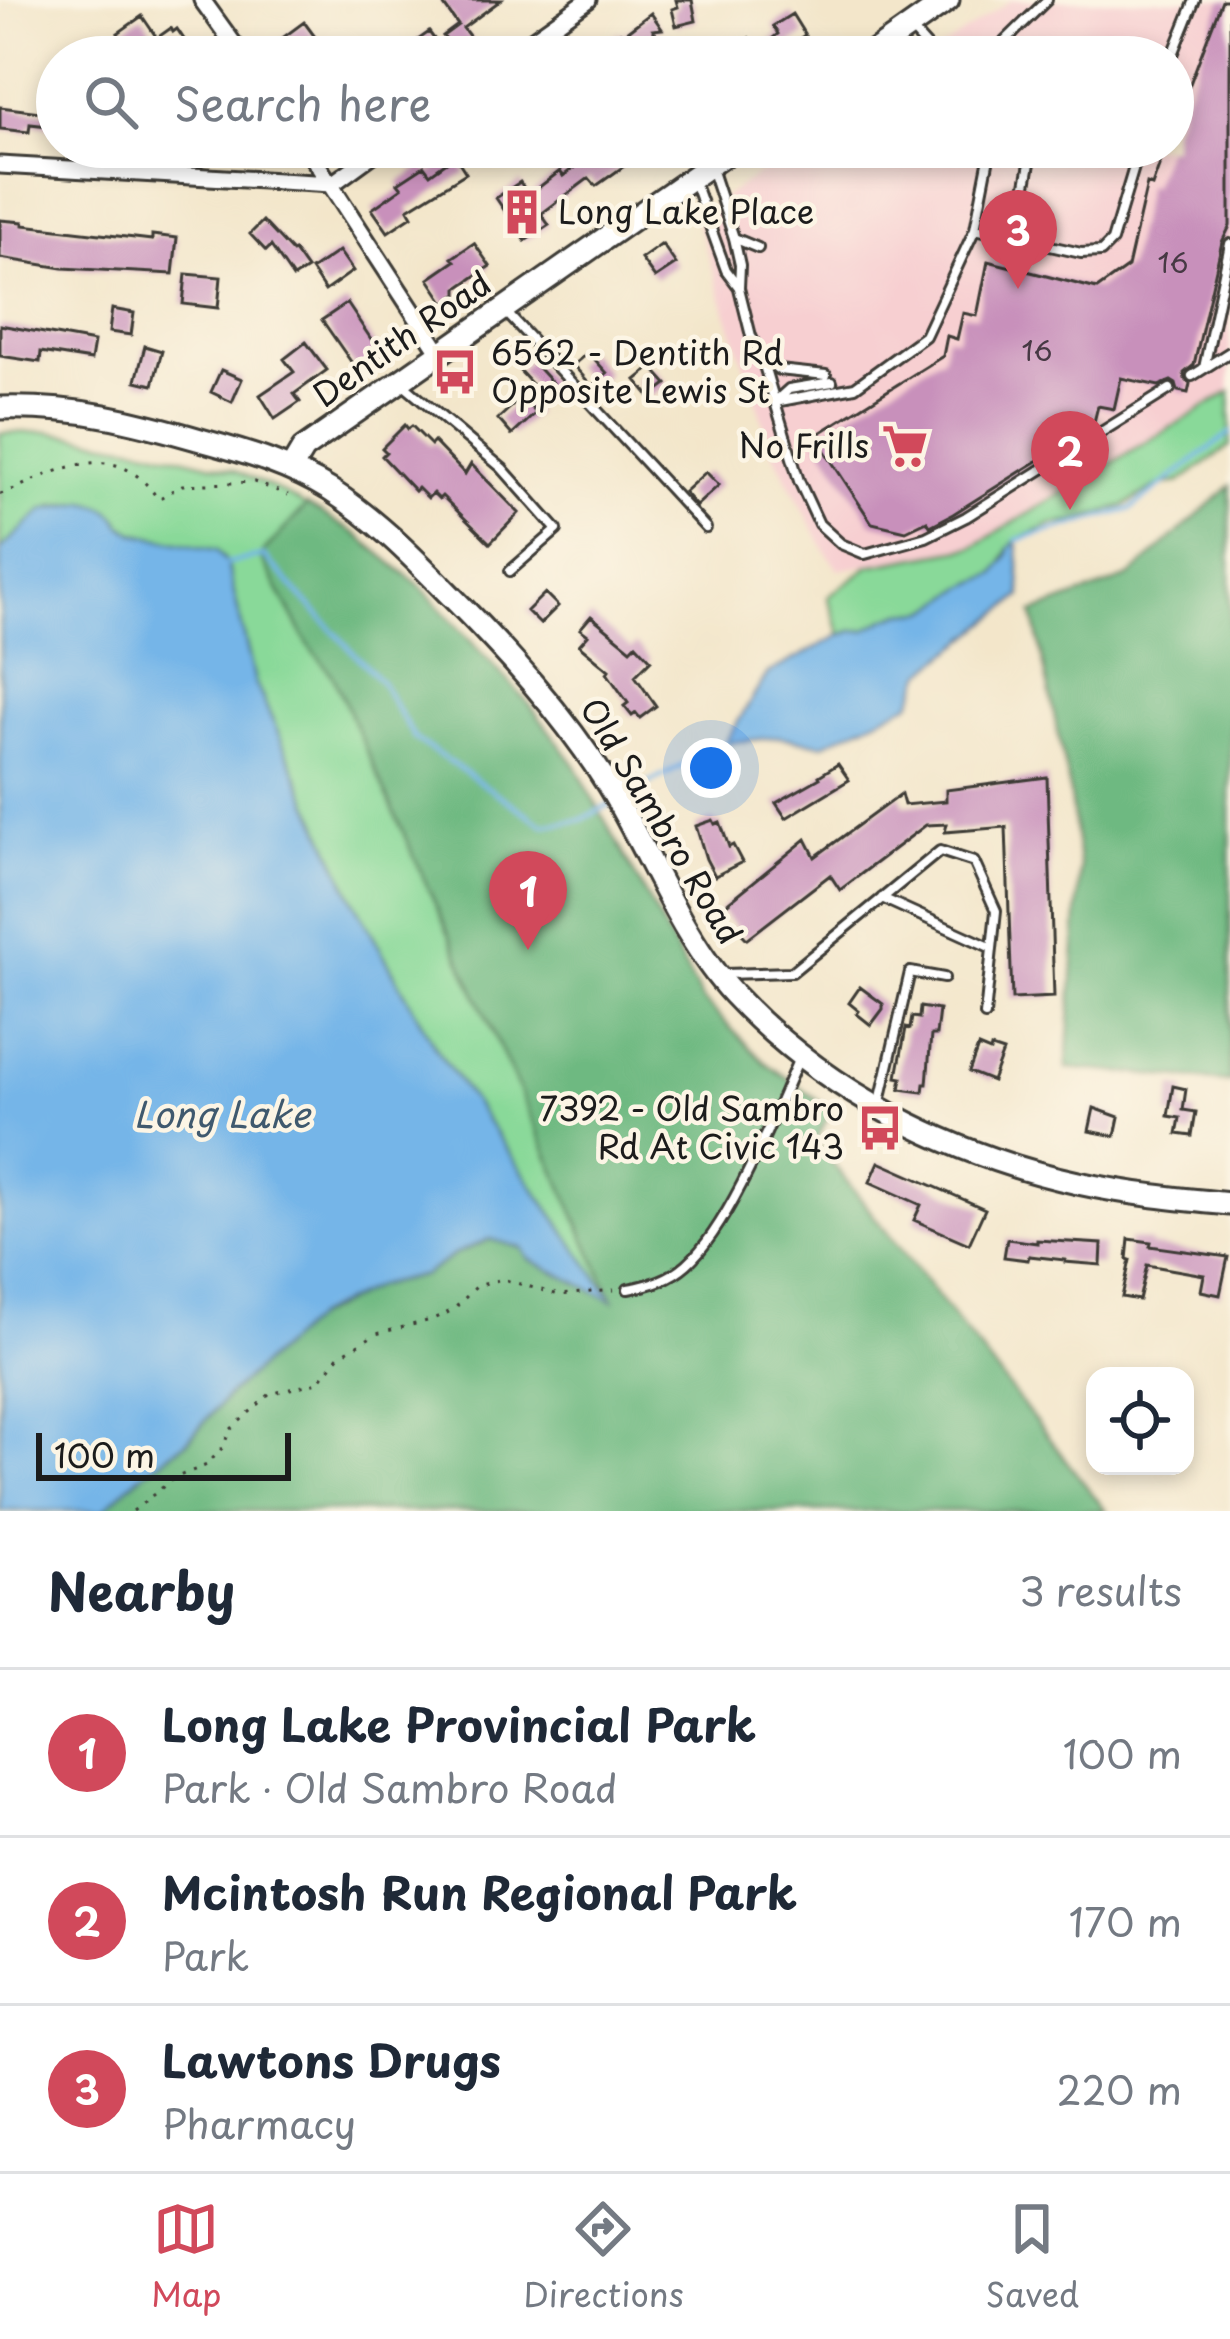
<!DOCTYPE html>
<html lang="en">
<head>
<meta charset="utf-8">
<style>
	:root { --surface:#fff; --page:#f6f6f7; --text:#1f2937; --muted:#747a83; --line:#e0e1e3; --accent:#d1495b }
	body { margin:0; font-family:"Playpen Sans",sans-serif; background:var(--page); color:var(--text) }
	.controls { position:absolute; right:36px; bottom:36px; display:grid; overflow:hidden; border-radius:24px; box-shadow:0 6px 18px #0003 }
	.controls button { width:108px; height:108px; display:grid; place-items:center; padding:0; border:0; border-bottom:3px solid var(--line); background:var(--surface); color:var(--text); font:60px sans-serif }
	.scale { position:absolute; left:36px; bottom:30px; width:255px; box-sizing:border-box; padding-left:12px; border:6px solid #1c1c1c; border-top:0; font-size:33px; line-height:42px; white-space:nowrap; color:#1c1c1c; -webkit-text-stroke:9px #fcf5e5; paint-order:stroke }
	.you { position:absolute; left:711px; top:768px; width:42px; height:42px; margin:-30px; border:9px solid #fff; border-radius:50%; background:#1a73e8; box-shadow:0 0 0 18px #1a73e833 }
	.badge { display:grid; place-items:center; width:78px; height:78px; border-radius:50%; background:var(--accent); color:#fff; font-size:39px; font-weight:700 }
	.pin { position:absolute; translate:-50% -99px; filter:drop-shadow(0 3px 6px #0008) }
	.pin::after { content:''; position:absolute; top:63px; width:42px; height:36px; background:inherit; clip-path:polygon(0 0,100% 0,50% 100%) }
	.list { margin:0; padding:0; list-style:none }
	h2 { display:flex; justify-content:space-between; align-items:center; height:156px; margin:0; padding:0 48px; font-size:51px }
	h2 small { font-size:39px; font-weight:400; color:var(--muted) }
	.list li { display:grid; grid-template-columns:78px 1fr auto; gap:36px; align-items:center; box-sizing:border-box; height:168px; padding:0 48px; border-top:3px solid var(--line) }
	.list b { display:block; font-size:45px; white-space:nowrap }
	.list p { margin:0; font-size:39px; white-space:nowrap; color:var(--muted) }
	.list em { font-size:39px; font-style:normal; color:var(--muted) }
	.icon { flex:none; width:66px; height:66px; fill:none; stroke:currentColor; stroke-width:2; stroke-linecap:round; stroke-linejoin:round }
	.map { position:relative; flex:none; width:1230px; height:1511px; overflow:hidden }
	.search { position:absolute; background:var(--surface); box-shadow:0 6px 18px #0003; left:36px; right:36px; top:36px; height:132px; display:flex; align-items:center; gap:30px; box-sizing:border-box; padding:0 42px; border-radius:66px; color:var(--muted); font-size:45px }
	.sheet { height:660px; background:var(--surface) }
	nav { display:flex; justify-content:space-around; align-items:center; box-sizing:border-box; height:168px; border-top:3px solid var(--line); background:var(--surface); font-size:33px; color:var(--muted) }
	nav a { display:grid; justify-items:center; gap:6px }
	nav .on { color:var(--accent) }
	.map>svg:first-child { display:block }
	.built { fill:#f7cfd1 }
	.green { fill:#89d999; stroke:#527a5a; stroke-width:3 }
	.forest { fill:#6eb981; stroke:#456a4e; stroke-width:3 }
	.water { fill:#74b5e8; stroke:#486882; stroke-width:3 }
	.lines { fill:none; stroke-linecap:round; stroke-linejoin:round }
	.stream { stroke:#74b5e8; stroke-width:4.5 }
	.building { fill:#c890bb }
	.lane-casing { stroke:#3c3a36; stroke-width:14 }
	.street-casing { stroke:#3c3a36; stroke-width:21 }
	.secondary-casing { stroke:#3c3a36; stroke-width:27 }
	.path { stroke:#3c3a36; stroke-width:3; stroke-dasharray:3 9; stroke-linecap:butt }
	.lane { stroke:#fff; stroke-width:8 }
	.street { stroke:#fff; stroke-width:15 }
	.secondary { stroke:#fff; stroke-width:21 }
	.labels { text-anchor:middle; stroke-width:9; stroke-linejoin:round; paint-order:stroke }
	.number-label { font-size:27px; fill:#473944 }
	.poi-label { font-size:33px; fill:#1c1c1c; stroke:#fcf5e5; text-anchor:start }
	.street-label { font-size:33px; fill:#1c1c1c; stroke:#fcf5e5 }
	.water-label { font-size:36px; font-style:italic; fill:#3f596e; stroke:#fcf5e5 }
</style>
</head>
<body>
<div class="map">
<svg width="1230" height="1511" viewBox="0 0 1230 1511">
	<rect width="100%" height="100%" fill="#fcf5e5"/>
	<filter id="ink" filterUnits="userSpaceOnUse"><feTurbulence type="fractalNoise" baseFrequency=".00833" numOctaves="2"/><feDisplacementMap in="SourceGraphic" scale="24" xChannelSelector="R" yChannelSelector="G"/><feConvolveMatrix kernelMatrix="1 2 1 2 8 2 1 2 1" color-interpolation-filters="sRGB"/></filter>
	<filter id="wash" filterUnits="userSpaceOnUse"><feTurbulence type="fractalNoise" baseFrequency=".004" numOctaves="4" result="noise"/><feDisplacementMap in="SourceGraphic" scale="48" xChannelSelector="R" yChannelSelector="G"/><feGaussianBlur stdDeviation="2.7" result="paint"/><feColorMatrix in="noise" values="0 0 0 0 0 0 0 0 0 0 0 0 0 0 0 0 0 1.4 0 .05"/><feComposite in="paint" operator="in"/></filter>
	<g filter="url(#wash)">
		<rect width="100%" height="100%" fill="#f3e6ca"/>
		<path class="built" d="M1011,0h219v392l-258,155 -134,23 -14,-21 -51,-97 -78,-235 103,-70h375v-90h-244z"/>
		<path class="green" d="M1230,392v54l-50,36 -23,4 -33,20 -54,16 -17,2 -36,16 -8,8 -9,21 -5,5 -30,13 -36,24 -26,3 -38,16 -12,1 -12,4 -13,-38 41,-31 104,-19z
			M48,432l102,17 83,21 42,19 81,45 62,50 112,121 45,60 127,234 62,63 68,48 -17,31 291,370h-1004l232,-205 43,-20 235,13 -176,-250 -82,-148 -99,-219 -28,-118 -10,-14 -82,-17 -14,-8 -2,-6 -32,-17 -35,4 -52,44v-117z"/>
		<path class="forest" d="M1230,486v596l-163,-14 13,-200 -12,-86 -35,-169 96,-36z
			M307,505l49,29 62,50 112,121 45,60 127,234 62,63 68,48 -17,31 291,370h-1004l33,-31 52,-38 41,-47 80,-74 69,-35 47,-11 33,-22 25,-10 9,-4 31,9 91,52 -280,-624 -26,-33 -47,-87z"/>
		<path class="water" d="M87,502c14,3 29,8 34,23l14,8 82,17 10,13 28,119 99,219 82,148 178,252 -85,-42 -7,-11 -32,-9 -33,14 -33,22 -47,11 -60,29 -89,80 -41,46 -52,39 -33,31h-102v-961l44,-41z
			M1017,540l5,56 -98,76 -13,31 -88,41 -43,-7 -55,6 43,-70 73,-38 12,-4 12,-1 21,-11 17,-6 25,-2 37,-24 30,-13 12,-17 2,-9z"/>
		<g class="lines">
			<path class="stream" d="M1017,540l114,-31 99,-76
				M227,563l37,-7 117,126 34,57 129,86 37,-5 32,-17
				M623,797l102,-54"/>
		</g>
		<g id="blocks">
			<path class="building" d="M440,0h61l-38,28 13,17 -17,12 -16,-21 15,-11z
				M676,0h16l4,21 -20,5 -4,-17 6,-2z
				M1222,0h8v226l-8,16 -28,123 -10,8 1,6 5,5 -2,9 -10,-2 -2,-7 -5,-3 -12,5 -38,-8 -7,31 -16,-3 -5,20 -140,88 -23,12 -3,-5 -21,10 -34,-8 -57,-87 128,-80 4,-20 10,3 6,-26 14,3 11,-55 109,28 31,-22 19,-83 5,2 14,-39h7v-19z
				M651,13l11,16 -9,1 12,16 -14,11h-8l-9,-12 -17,12h-15l-6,-9 24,-16 2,3z
				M792,14l13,21 -35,22h-45l24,-19 9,12 20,-16 -5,-8z
				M142,16l15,22 14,-10 2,4 4,-3 19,28h-39l-8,-11 -14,10 -17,-23z
				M304,22l17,23 -17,12h-10l-13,-18z
				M429,32l14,19 -8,6h-20l-7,-10z
				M0,107l57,7v13l-27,-3 -1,8 -29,-3z
				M584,147h67l-55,39 -7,-8 -48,36 8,11 -24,16 -29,-43 24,-16 9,13 31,-24 3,5 27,-20z
				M455,156l11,17 -58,36 4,7 -24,16 -16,-23 30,-21 -4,-5 26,-17 6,8z
				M0,220l23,2v3l129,15v-5l25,3 -4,36 -110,-6 -63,-10z
				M263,221l29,31 2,-1 13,18 -14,9 -22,-32 -5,5 -16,-17z
				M474,243l16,23 -32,22v6l-13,9 -16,-24 26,-18 -3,-3z
				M662,244l14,20 -21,14 -14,-19z
				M339,251l14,20 -28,20 -14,-21z
				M186,274l35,3 -3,31 -35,-4z
				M347,303l38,57 -24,16 -39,-56z
				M112,309l22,4 -3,22 -22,-3z
				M0,325l94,17 -3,18 -50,-8 -1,10 -40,-6z
				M306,342l21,28 -33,24 6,8 -25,17 -15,-24 34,-23 -10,-13z
				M145,346l17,5 -9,34 -17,-4z
				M588,352l19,21 -15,13 -19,-21z
				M530,359l22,24 -11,11 -22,-24z
				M652,367l15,17 -17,13 -14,-17z
				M221,370l21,9 -10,23 -21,-10z
				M522,397l14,16 -24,22 -14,-16z
				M405,425l3,4 4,-3 19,19 3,-3 31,32 6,-10 48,49 -29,30 -48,-47 -3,3 -6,-6 -5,5 -10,-10 -3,3 -33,-35 4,-4 -4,-4z
				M706,472l13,13 -23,21 -12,-14z
				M545,593l13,13 -18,18 -13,-13z
				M591,616l40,33 5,-5 15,16 -16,16 21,30 -16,12 -4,-5 -4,3 -8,-10 4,-3 -21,-30 2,-3 -30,-25 9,-10 -8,-6z
				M838,764l11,16 -63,38 -10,-15 44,-25 -1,-2z
				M1047,777l7,220 -42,2 -6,-172 -61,5 2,-8 -21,1 -86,65 -10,-15 -83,64 -28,-29 87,-71 9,18 86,-63 3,11 42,-4v-11z
				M713,820l2,4 5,-2 9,25 4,-2 9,17 -27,14 -9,-17 -10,-33z
				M860,987l23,17v5l-12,16 -14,-11 2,-3 -10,-8z
				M920,1007l19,3 -3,25h-5l-4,49h-3l-1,8 -23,-3 2,-11 -5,-1 9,-49 4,1 2,-12 7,1z
				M978,1047l12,5 1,-4 12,4 -11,29 -23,-9z
				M1173,1086l13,3 -3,21 13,2 -4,24 -15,-2 3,-16 -12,-2z
				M1094,1108l25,9 -4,19 -26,-5z
				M879,1162l106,47 -16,35 -55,-24 7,-15 -51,-23z
				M1007,1239l30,4v-3l65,4 -1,21 -36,-3v-2l-36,-4 -1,4 -24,-3z
				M1129,1239l22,3 -1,4 78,11 -8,38 -19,-4 3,-16 -57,-10 -8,35 -17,-3 8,-37 -3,-1z"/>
		</g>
	</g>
	<g filter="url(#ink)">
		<use href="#blocks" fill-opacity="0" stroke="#3c3a36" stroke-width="3"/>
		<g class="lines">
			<g class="lane-casing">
				<path id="lane" d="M911,29l25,28
					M996,57l-2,-5 53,-52
					M1172,57l23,-57
					M711,168l23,70 6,27 -1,23 12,48 11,23 37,122 20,43 22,20 24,10 61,-17 40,-20 204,-128
					M693,179l33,91 12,16
					M975,229l106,24 20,-1 11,-11 28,-94
					M734,238l24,10
					M1016,239l17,-92
					M504,310l202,218
					M765,360l14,10 47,5
					M1204,368l26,-124
					M1192,376l38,-24
					M400,382l102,86 55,62 -47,41
					M778,399l11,-10 43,-7
					M775,402l80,-15 70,-51 50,-107 16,-82
					M882,898l110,50
					M724,974l68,-2 148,-121 34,11 22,49 -11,104
					M879,1106l31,-134 34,6
					M628,1289c23,-4 42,-10 59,-25 44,-39 88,-152 113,-208"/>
			</g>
			<g class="street-casing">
				<path id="street" d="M202,0l41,57
					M508,57l80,-57
					M306,147l134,206
					M0,165l332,19 51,-37"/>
			</g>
			<g class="secondary-casing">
				<path id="secondary" d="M867,57l81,-57
					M0,408c76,-2 132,12 204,33 44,12 87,25 126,49 44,28 80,64 116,101 60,60 117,122 162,194 40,65 74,155 125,209 91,97 216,161 345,189 50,11 101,16 152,21
					M291,469l12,-20 433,-302"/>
			</g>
			<path class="path" d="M0,494c13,-3 24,-10 36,-15 50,-20 88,-30 122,20l24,-14 72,-3 34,13
				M133,1511l41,-33 33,-13 16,-18 7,-17 40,-36 48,-12 22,-27 36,-21 55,-14 22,-10 24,-24 25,-7 57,16 55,-5"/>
			<use href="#lane" class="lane"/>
			<use href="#street" class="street"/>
			<use href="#secondary" class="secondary"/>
		</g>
	</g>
	<defs>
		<g id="building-bare" transform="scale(3.6)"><path d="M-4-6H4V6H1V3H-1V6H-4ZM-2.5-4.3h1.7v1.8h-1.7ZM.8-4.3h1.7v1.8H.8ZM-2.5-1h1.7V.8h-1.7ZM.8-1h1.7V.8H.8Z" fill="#d1495b" stroke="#fcf5e5" stroke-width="2.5" paint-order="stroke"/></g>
		<g id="bus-bare" transform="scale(3.6)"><path d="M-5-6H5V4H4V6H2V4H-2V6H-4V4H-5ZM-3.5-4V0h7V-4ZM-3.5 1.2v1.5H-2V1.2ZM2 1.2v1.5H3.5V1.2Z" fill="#d1495b" stroke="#fcf5e5" stroke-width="2.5" paint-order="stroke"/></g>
		<g id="supermarket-bare" transform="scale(3.6)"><path d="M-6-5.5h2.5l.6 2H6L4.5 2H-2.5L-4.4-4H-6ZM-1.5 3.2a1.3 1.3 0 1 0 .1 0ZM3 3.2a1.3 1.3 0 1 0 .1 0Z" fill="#d1495b" stroke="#fcf5e5" stroke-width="2.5" paint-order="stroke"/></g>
	</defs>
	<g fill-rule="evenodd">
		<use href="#building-bare" x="522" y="212"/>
		<use href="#bus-bare" x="455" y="372"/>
		<use href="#supermarket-bare" x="905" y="446"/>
		<use href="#bus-bare" x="880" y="1128"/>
	</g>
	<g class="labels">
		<g class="number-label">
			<text x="1173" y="273">16</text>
			<text x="1037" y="361">16</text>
		</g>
		<g class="poi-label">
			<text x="558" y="224">Long Lake Place</text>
			<text x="491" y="365">6562 - Dentith Rd<tspan x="491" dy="38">Opposite Lewis St</tspan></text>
			<text x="869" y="458" text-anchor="end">No Frills</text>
			<text x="844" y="1121" text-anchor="end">7392 - Old Sambro<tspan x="844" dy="38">Rd At Civic 143</tspan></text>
		</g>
		<g class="street-label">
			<text transform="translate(402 339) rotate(-35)" y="12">Dentith Road</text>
			<text transform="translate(661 821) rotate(59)" y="12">Old Sambro Road</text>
		</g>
		<g class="water-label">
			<text x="222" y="1128">Long Lake</text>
		</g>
	</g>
</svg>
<div class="controls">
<button><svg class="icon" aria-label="locate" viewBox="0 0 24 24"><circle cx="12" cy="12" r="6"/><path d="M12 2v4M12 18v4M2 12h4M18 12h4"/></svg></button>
</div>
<div class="scale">100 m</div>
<div class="you"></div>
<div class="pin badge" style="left:528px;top:950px">1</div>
<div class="pin badge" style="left:1070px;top:510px">2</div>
<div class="pin badge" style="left:1018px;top:289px">3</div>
<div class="search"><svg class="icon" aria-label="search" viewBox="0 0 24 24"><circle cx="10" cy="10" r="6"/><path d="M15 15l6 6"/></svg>Search here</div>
</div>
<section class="sheet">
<h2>Nearby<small>3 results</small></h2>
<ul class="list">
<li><span class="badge">1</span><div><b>Long Lake Provincial Park</b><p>Park · Old Sambro Road</p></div><em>100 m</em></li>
<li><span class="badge">2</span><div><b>Mcintosh Run Regional Park</b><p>Park</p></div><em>170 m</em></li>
<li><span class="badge">3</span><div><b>Lawtons Drugs</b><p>Pharmacy</p></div><em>220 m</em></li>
</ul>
</section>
<nav>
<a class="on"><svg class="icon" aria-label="map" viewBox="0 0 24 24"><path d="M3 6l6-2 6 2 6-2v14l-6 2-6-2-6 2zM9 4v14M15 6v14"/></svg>Map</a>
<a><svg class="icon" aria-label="directions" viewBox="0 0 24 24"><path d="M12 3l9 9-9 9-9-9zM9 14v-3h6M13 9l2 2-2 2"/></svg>Directions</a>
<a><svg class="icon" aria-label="saved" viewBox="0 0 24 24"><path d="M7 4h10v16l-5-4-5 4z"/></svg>Saved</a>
</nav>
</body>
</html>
